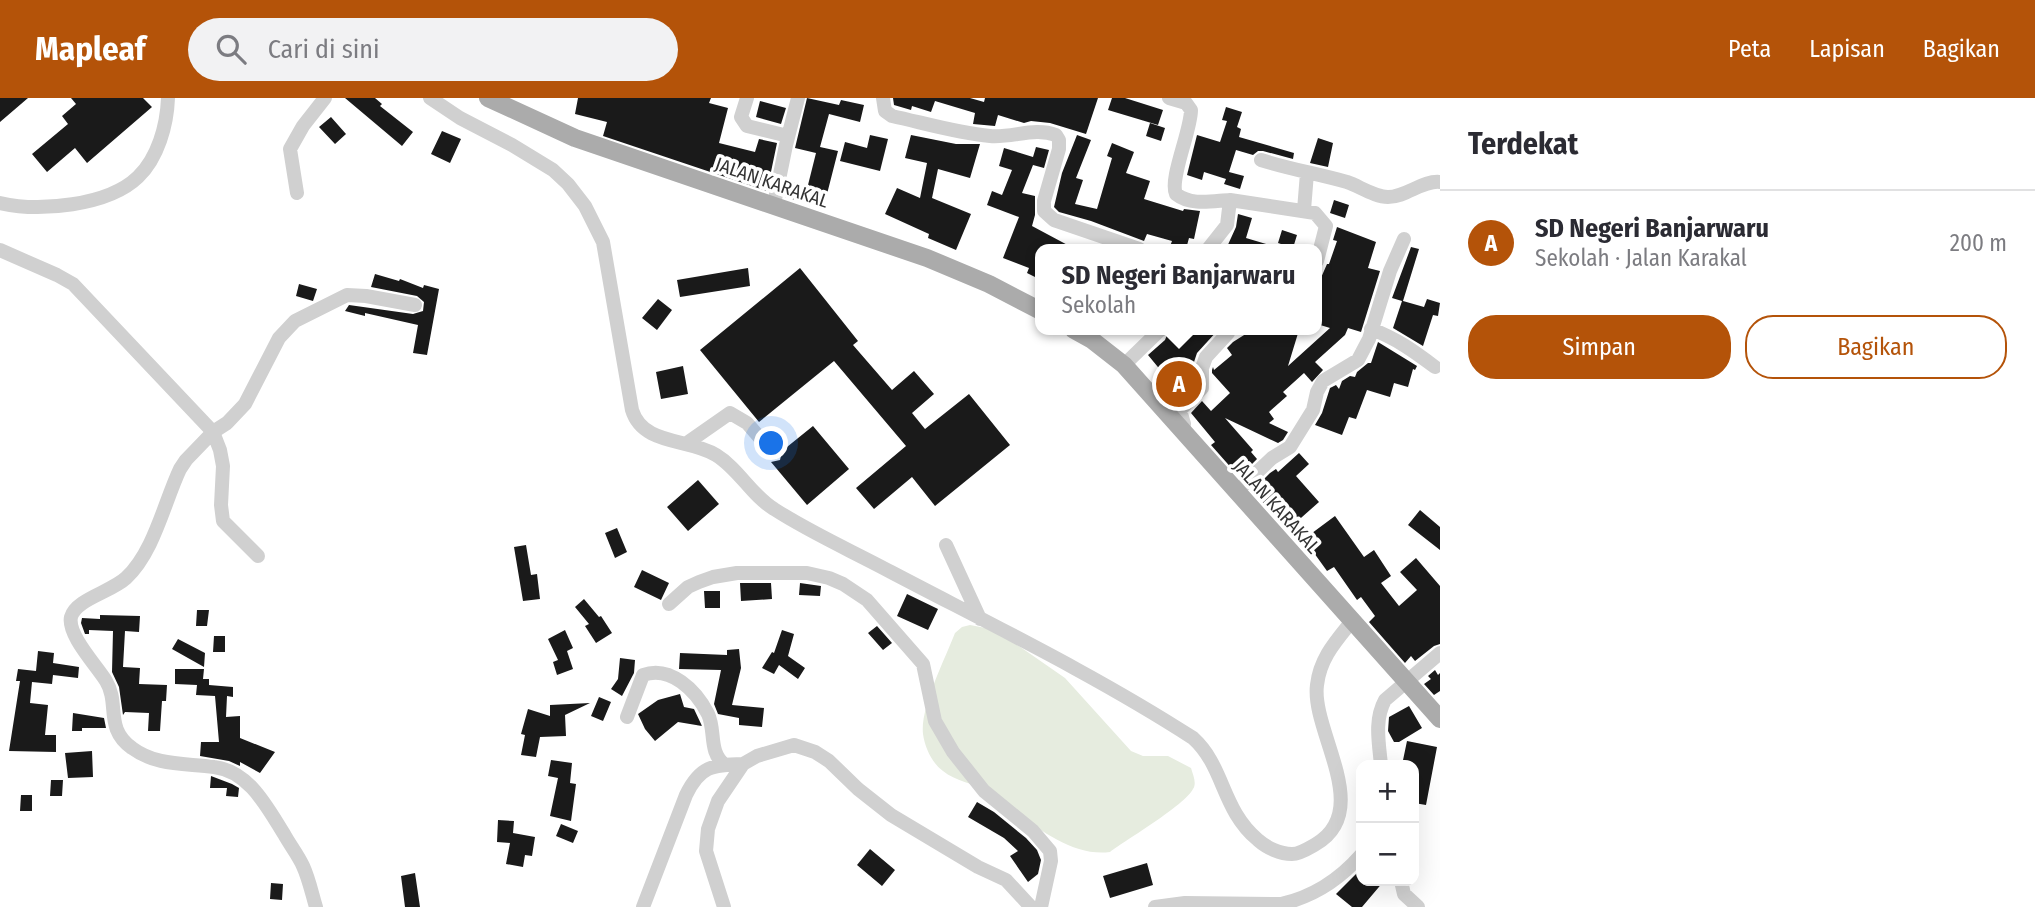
<!DOCTYPE html>
<html lang="id">
<head>
<meta charset="utf-8">
<style>
	:root { --surface:#fff; --page:#f2f2f3; --text:#2b2b33; --muted:#7c7c81; --line:#e1e1e2; --accent:#b45309 }
	body { margin:0; font-family:"Fira Sans Condensed",sans-serif; background:var(--page); color:var(--text) }
	.controls { position:absolute; right:21px; bottom:21px; display:grid; overflow:hidden; border-radius:14px; box-shadow:0 7px 28px #0002 }
	.controls button { width:63px; height:63px; display:grid; place-items:center; padding:0; border:0; border-bottom:2px solid var(--line); background:var(--surface); color:var(--text); font:35px sans-serif }
	.you { position:absolute; left:772px; top:346px; width:24px; height:24px; margin:-18px; border:5px solid #fff; border-radius:50%; background:#1a73e8; box-shadow:0 0 0 10px #1a73e833 }
	.badge { display:grid; place-items:center; width:46px; height:46px; border-radius:50%; background:var(--accent); color:#fff; font-size:23px; font-weight:700 }
	.pin { position:absolute; translate:-50% -50%; border:4px solid #fff; box-shadow:0 2px 7px #0006 }
	.popup { position:absolute; left:1035px; top:146px; width:287px; height:91px; box-sizing:border-box; display:grid; place-content:center; border-radius:14px; background:var(--surface); filter:drop-shadow(0 2px 5px #0005); font-size:23px; white-space:nowrap; color:var(--muted) }
	.popup b { font-size:26px; color:var(--text) }
	.popup::after { content:''; position:absolute; left:50%; top:100%; margin-left:-14px; border:14px solid transparent; border-top-color:var(--surface) }
	.list { margin:0; padding:0; list-style:none }
	h2 { display:flex; justify-content:space-between; align-items:center; height:91px; margin:0; padding:0 28px; font-size:30px }
	h2 small { font-size:23px; font-weight:400; color:var(--muted) }
	.list li { display:grid; grid-template-columns:46px 1fr auto; gap:21px; align-items:center; box-sizing:border-box; height:105px; padding:0 28px; border-top:2px solid var(--line) }
	.list b { display:block; font-size:26px; white-space:nowrap }
	.list p { margin:0; font-size:23px; white-space:nowrap; color:var(--muted) }
	.list em { font-size:23px; font-style:normal; color:var(--muted) }
	.actions { display:flex; gap:14px; padding:21px 28px }
	.actions a { flex:1; padding:16px 0; border:2px solid var(--accent); border-radius:28px; text-align:center; font-size:24px; color:var(--accent) }
	.actions .main { background:var(--accent); color:#fff }
	.icon { flex:none; width:38px; height:38px; fill:none; stroke:currentColor; stroke-width:2; stroke-linecap:round; stroke-linejoin:round }
	.map { position:relative; flex:none; width:1440px; height:809px; overflow:hidden }
	header { display:flex; align-items:center; gap:42px; box-sizing:border-box; height:98px; padding:0 35px; background:var(--accent); color:#fff }
	header strong { font-size:33px }
	nav { display:flex; gap:38px; margin-inline-start:auto; font-size:24px }
	.search { width:490px; height:63px; background:var(--page); display:flex; align-items:center; gap:18px; box-sizing:border-box; padding:0 24px; border-radius:38px; color:var(--muted); font-size:26px }
	main { display:flex }
	aside { flex:1; background:var(--surface) }
	.map>svg:first-child { display:block }
	.green { fill:#e6ecdf }
	.building { fill:#1a1a1a }
	.lines { fill:none; stroke-linecap:round; stroke-linejoin:round }
	.minor { stroke:#d0d0d0; stroke-width:14 }
	.major { stroke:#ababab; stroke-width:18 }
	.labels { text-anchor:middle; stroke-width:7; stroke-linejoin:round; paint-order:stroke }
	.street-label { font-size:19px; fill:#333; stroke:#fff }
</style>
</head>
<body>
<header>
<strong>Mapleaf</strong>
<div class="search"><svg class="icon" aria-label="search" viewBox="0 0 24 24"><circle cx="10" cy="10" r="6"/><path d="M15 15l6 6"/></svg>Cari di sini</div>
<nav><a>Peta</a><a>Lapisan</a><a>Bagikan</a></nav>
</header>
<main>
<div class="map">
<svg width="1440" height="809" viewBox="0 0 1440 809">
	<rect width="100%" height="100%" fill="#fff"/>
	<path class="green" d="M970,527l26,5 69,48 66,73 12,5h25l23,12c2,7 6,15 2,21 -8,16 -67,51 -83,63 -45,6 -88,-38 -123,-60 -13,-9 -32,-11 -44,-21 -11,-8 -18,-23 -20,-37 -3,-26 22,-75 32,-101l7,-6z"/>
	<path class="building" d="M0,0h28l-28,24z
		M71,0h72l9,9 -65,56 -12,-15 -28,24 -15,-18 36,-30 -6,-8 14,-12z
		M345,0h30l7,6 -2,2 33,26 -11,14z
		M578,0h133l-2,5 19,5 -9,35 36,9 4,-13 18,4 -10,48 -164,-55 4,-14 -32,-8z
		M807,0l32,7 2,-5 23,5 -4,17 -31,-8 -9,33 18,4 -11,43 -20,-5 9,-36 -21,-5z
		M893,0h77l14,4 1,-4h113l-12,36 -36,-11 -19,-2 -7,2 -26,-8 -3,11 -22,-2 2,-11 -40,-12 -4,11 -19,-6 -1,4 -17,-5z
		M1112,0h13l38,12 -5,15 -50,-15z
		M760,3l26,7 -5,16 -25,-7z
		M1226,9l16,5 -5,15 4,2 -2,8 55,16 -1,6 -30,-8h-5l-5,4 -17,-5 -7,22 15,4 -4,13 -16,-5 2,-5 -22,-7 -2,8 -15,-5 10,-40 23,7 7,-21 -5,-1z
		M331,19l15,17 -11,10 -16,-17z
		M1150,25l15,5 -4,13 -15,-5z
		M442,33l19,8 -11,24 -19,-9z
		M870,37l18,4 -8,32 -40,-10 5,-19 22,6z
		M911,37l45,9h24l-10,34 -32,-9 -6,29 39,16 -15,36 -28,-12 1,-4 -44,-20 12,-26 23,10 7,-35 -22,-5z
		M1077,37l14,5 -15,38 7,2 -8,24 22,5 15,-51 -5,-2 5,-13 22,9 -8,21 24,8 -6,18 39,12 1,-2 16,2 -6,28 -5,-1 -3,11h-17l3,-8 -25,-7 -3,7 -53,-20 -32,-9 -5,-5 8,-34z
		M1318,40l15,5 -5,24 -18,-4z
		M1036,49l13,3 -5,18 -11,-3 -11,28 13,3v19l-3,11 43,23h-34v31l-14,-7 2,-5 -26,-10 16,-41 -32,-12 5,-14 10,4 10,-25 -13,-4 5,-18 29,9z
		M789,83l14,4 -4,16 -14,-4z
		M1334,102l15,5 -4,13 -15,-5z
		M1238,116l14,4 -6,20 27,8 -1,3h-46l10,-22z
		M1337,129l39,15 -8,26 12,3 -19,61 -13,-4 -3,7 -30,27 8,8 -11,12 -8,-9 -21,19 4,4 -18,16 5,7 -5,4 19,9 -5,8 -5,3 -53,-25 28,32 -2,2 6,7 -11,11 -5,-5 -7,6 -23,-26 4,-3 -24,-29 11,-12 9,10 19,-18 -18,-20v-3l1,-3 1,3 18,-15 -5,-7 6,-6 19,-12h47l-11,36 42,-38 -13,-4v-37l10,-23h2l8,-23 -4,-1z
		M1282,132l15,5 -4,13 -15,-5z
		M1411,149l8,2 -16,52 21,6 3,-8 13,4 -2,13 -5,-1 -10,31 -30,-18 9,-27 -10,-3z
		M748,170l2,18 -70,11 -3,-17z
		M800,170l58,73 -5,4 39,45 22,-19 20,23 -22,19 13,16 44,-35 41,51 -75,61 -23,-29 -38,32 -18,-21 50,-42 -72,-85 -75,61 -59,-72z
		M375,176l24,7 1,-2 23,9 1,-3 15,4 -12,66 -14,-2 5,-28 -53,-12v3l-20,-5 4,-6 64,9 10,-3 1,-9 -7,-6 -46,-9z
		M299,186l18,5 -4,12 -17,-5z
		M658,201l14,11 -15,20 -15,-12z
		M1169,232h49l-21,23 -5,15v16l-11,11 -33,-40 17,-15z
		M1378,244l39,24 -2,4 -2,-1 -5,18 -14,-4 -4,14 -23,-7 -11,29 -7,-2 -7,18 -27,-10 7,-12 8,-25 6,-3 3,4 3,-8 8,-5 5,1 2,-5 11,-9h3z
		M683,268l5,28 -27,5 -5,-27z
		M813,328l36,43 -42,36 -36,-43 9,-2 2,-9z
		M1299,355l10,11 -13,12 23,26 -26,23 -11,-12 -5,4 -25,-26 18,-18 6,-4 2,3z
		M698,382l21,24 -31,27 -21,-24z
		M1420,412l20,17v23l-32,-25z
		M1335,418l29,41 10,-7 17,26 -10,7 18,23 18,-16 -17,-18 16,-14 24,28v58l-6,2 -19,15 -4,-5 -6,7 -36,-41 6,-6 -14,-19 -4,3 -23,-33 -7,4 -23,-32z
		M617,430l10,24 -12,6 -10,-25z
		M526,447l5,30 6,-1 3,25 -17,2 -9,-54z
		M642,472l27,13 -8,17 -27,-13z
		M740,485h31l1,16 -31,2z
		M800,485l21,3 -1,10 -21,-1z
		M704,493h16v17h-15z
		M907,496l31,15 -10,21 -31,-14z
		M584,501l15,18 2,-1 11,17 -16,10 -11,-17 4,-2 -14,-17z
		M197,512h12l-2,16h-11z
		M100,517l40,1 -1,16 -14,-1 -2,36 17,1 -1,16 28,1 -1,16h-4l-2,30h-12l1,-18 -24,-1 -2,3 -4,-28 -7,-15 1,-41 -24,-1v4h-4l-4,-11 1,-5 18,1z
		M877,528l15,17 -9,7 -15,-17z
		M565,532l8,18 -6,3 6,18 -16,6 -4,-13 5,-2 -10,-21z
		M782,532l12,4 -6,22 17,12 -7,11 -19,-14 -5,9 -12,-6 10,-16 2,1z
		M214,538h11v16h-12z
		M178,541l27,14 -1,14 -32,-18z
		M739,551l2,19 -9,37 32,3 -2,19 -23,-2v-7l-21,-4 -4,-10 7,-34 -42,-1 1,-16 47,2v-5z
		M38,553l16,2 -1,10 26,4 -1,11 -25,-3 -1,9 -20,-2 -2,21 18,2 -3,30h11v17l-47,-1 11,-70h-4l2,-12 18,2z
		M620,560l15,2 -1,13 -12,23 -11,-7 7,-10z
		M175,571h29l-1,10h6v6l24,2v10l-6,-1 -1,21 14,-1v22l35,14 -15,21 -20,-11v4l-11,-5 -29,-5 1,-14h18l-4,-46 -19,-1 1,-10 -22,-1z
		M1435,572l3,5 2,-2v18l-6,4 -10,-11 7,-5 -3,-3z
		M680,596l4,13 10,2 8,17 -24,-4 -23,19 -10,-12 -7,-15 20,-14z
		M599,599l12,5 -8,19 -12,-5z
		M590,605l-25,12 1,21 -26,1 -4,20 -15,-2 4,-20 -4,-1 7,-25 22,7v-11z
		M1409,608l13,22 -23,14h-5l-6,-11 1,-14z
		M73,615l31,5 2,10h-24v3h-10z
		M1407,643l30,6 -11,58 -12,-2v-38h-12z
		M92,653l1,26 -25,1 -3,-25z
		M551,662l21,3 -2,20 6,1 -5,37 -21,-5 8,-38 -10,-2z
		M211,678l21,8 7,4 -1,9 -12,-1 1,-8h-17z
		M51,682h12l-1,16h-12z
		M21,697h11v16h-12z
		M977,704l17,10 32,26 11,12 4,10 -3,14 -10,8 -18,-26 8,-5 -14,-13 -36,-21z
		M498,722l16,1 -1,12 22,4 -3,19 -7,-1 -2,12 -17,-3 4,-21 -13,-1z
		M561,726l17,7 -5,12 -17,-7z
		M870,751l25,21 -13,16 -25,-21z
		M1147,765l6,22 -43,13 -7,-22z
		M1361,771v12h23l-22,26h-10l-16,-13z
		M415,775l5,34h-15l-4,-31z
		M271,785l12,1 -1,16 -12,-1z"/>
	<g class="lines">
		<path class="minor" d="M430,0l30,20 52,27 41,25 15,14 17,22 18,36 29,168c11,36 57,28 84,45 23,14 35,40 58,54 37,24 78,42 117,63 101,53 206,104 302,166 32,29 28,71 65,102 9,8 22,14 34,14 8,0 17,-6 24,-10 58,-34 -5,-113 1,-159 3,-27 19,-44 35,-64
			M747,0l-6,19 6,9 41,10
			M883,0l2,13 7,5c32,7 65,17 98,20 23,2 44,-9 66,-1l3,5v9l-15,52v10l10,9 85,29
			M1169,0l17,5 5,7c0,21 -22,69 -15,84 15,12 36,7 54,6
			M1261,62c28,9 58,14 86,22 12,4 28,15 41,15 18,0 35,-17 52,-15
			M297,95l-7,-44 13,-23 22,-28
			M0,105c39,9 108,3 138,-26 20,-19 29,-52 30,-79
			M774,106l12,-59 12,-47
			M1304,112l3,-37
			M1208,151l19,-24 3,-25 85,13 11,13 -9,35
			M0,152l57,25 16,9 140,148 14,-9 18,-19 34,-66 16,-17 52,-26 19,1 49,9
			M1371,231c25,9 44,23 64,38
			M1124,267l36,-35
			M1180,331l4,-5 -4,-14 22,-22v-20l4,-11 22,-24
			M687,345l43,-30 17,10 26,30
			M1236,394l36,-34 18,-11 23,-37 4,-18 6,-11 35,-21 11,-21 21,-68 14,-32
			M946,447l34,74
			M258,458l-35,-35 -2,-16 2,-39 -3,-16 -7,-18 -27,28 -6,9c-16,34 -26,83 -54,109 -15,14 -50,21 -55,39 -4,18 26,49 35,64 14,23 -2,47 26,67 24,18 53,15 82,19 35,4 53,40 70,67 6,11 14,21 19,32 6,13 9,28 13,41
			M669,506l19,-17 11,-5 14,-5 24,-4h70l22,5 14,6 24,16 56,64 12,57 18,31 31,39 49,40 17,20 1,10 -10,46
			M627,619l16,-42c27,-10 53,15 65,39 8,17 0,38 17,51
			M1381,667c-2,-22 -7,-45 4,-65l55,-47
			M1401,783l3,13 14,13
			M643,809l43,-112c14,-29 26,-30 57,-31
			M724,809l-18,-56 2,-22 10,-28 25,-37 14,-8 37,-11 21,7 14,9 29,28 33,26 87,52 28,13 25,27
			M1155,809l30,-4 96,1c31,-7 59,-25 80,-49"/>
		<path class="major" d="M488,0l87,40 352,120 62,26 52,27
			M1074,232l18,10 32,25 316,354"/>
	</g>
	<g class="labels">
		<g class="street-label">
			<text transform="translate(772 84) rotate(19)" y="7">JALAN KARAKAL</text>
			<text transform="translate(1277 408) rotate(48)" y="7">JALAN KARAKAL</text>
		</g>
	</g>
</svg>
<div class="controls">
<button>+</button>
<button>−</button>
</div>
<div class="you"></div>
<div class="pin badge" style="left:1179px;top:286px">A</div>
<div class="popup"><b>SD Negeri Banjarwaru</b>Sekolah</div>
</div>
<aside>
<h2>Terdekat<small></small></h2>
<ul class="list">
<li><span class="badge">A</span><div><b>SD Negeri Banjarwaru</b><p>Sekolah · Jalan Karakal</p></div><em>200 m</em></li>
</ul>
<div class="actions"><a class="main">Simpan</a><a>Bagikan</a></div>
</aside>
</main>
</body>
</html>
